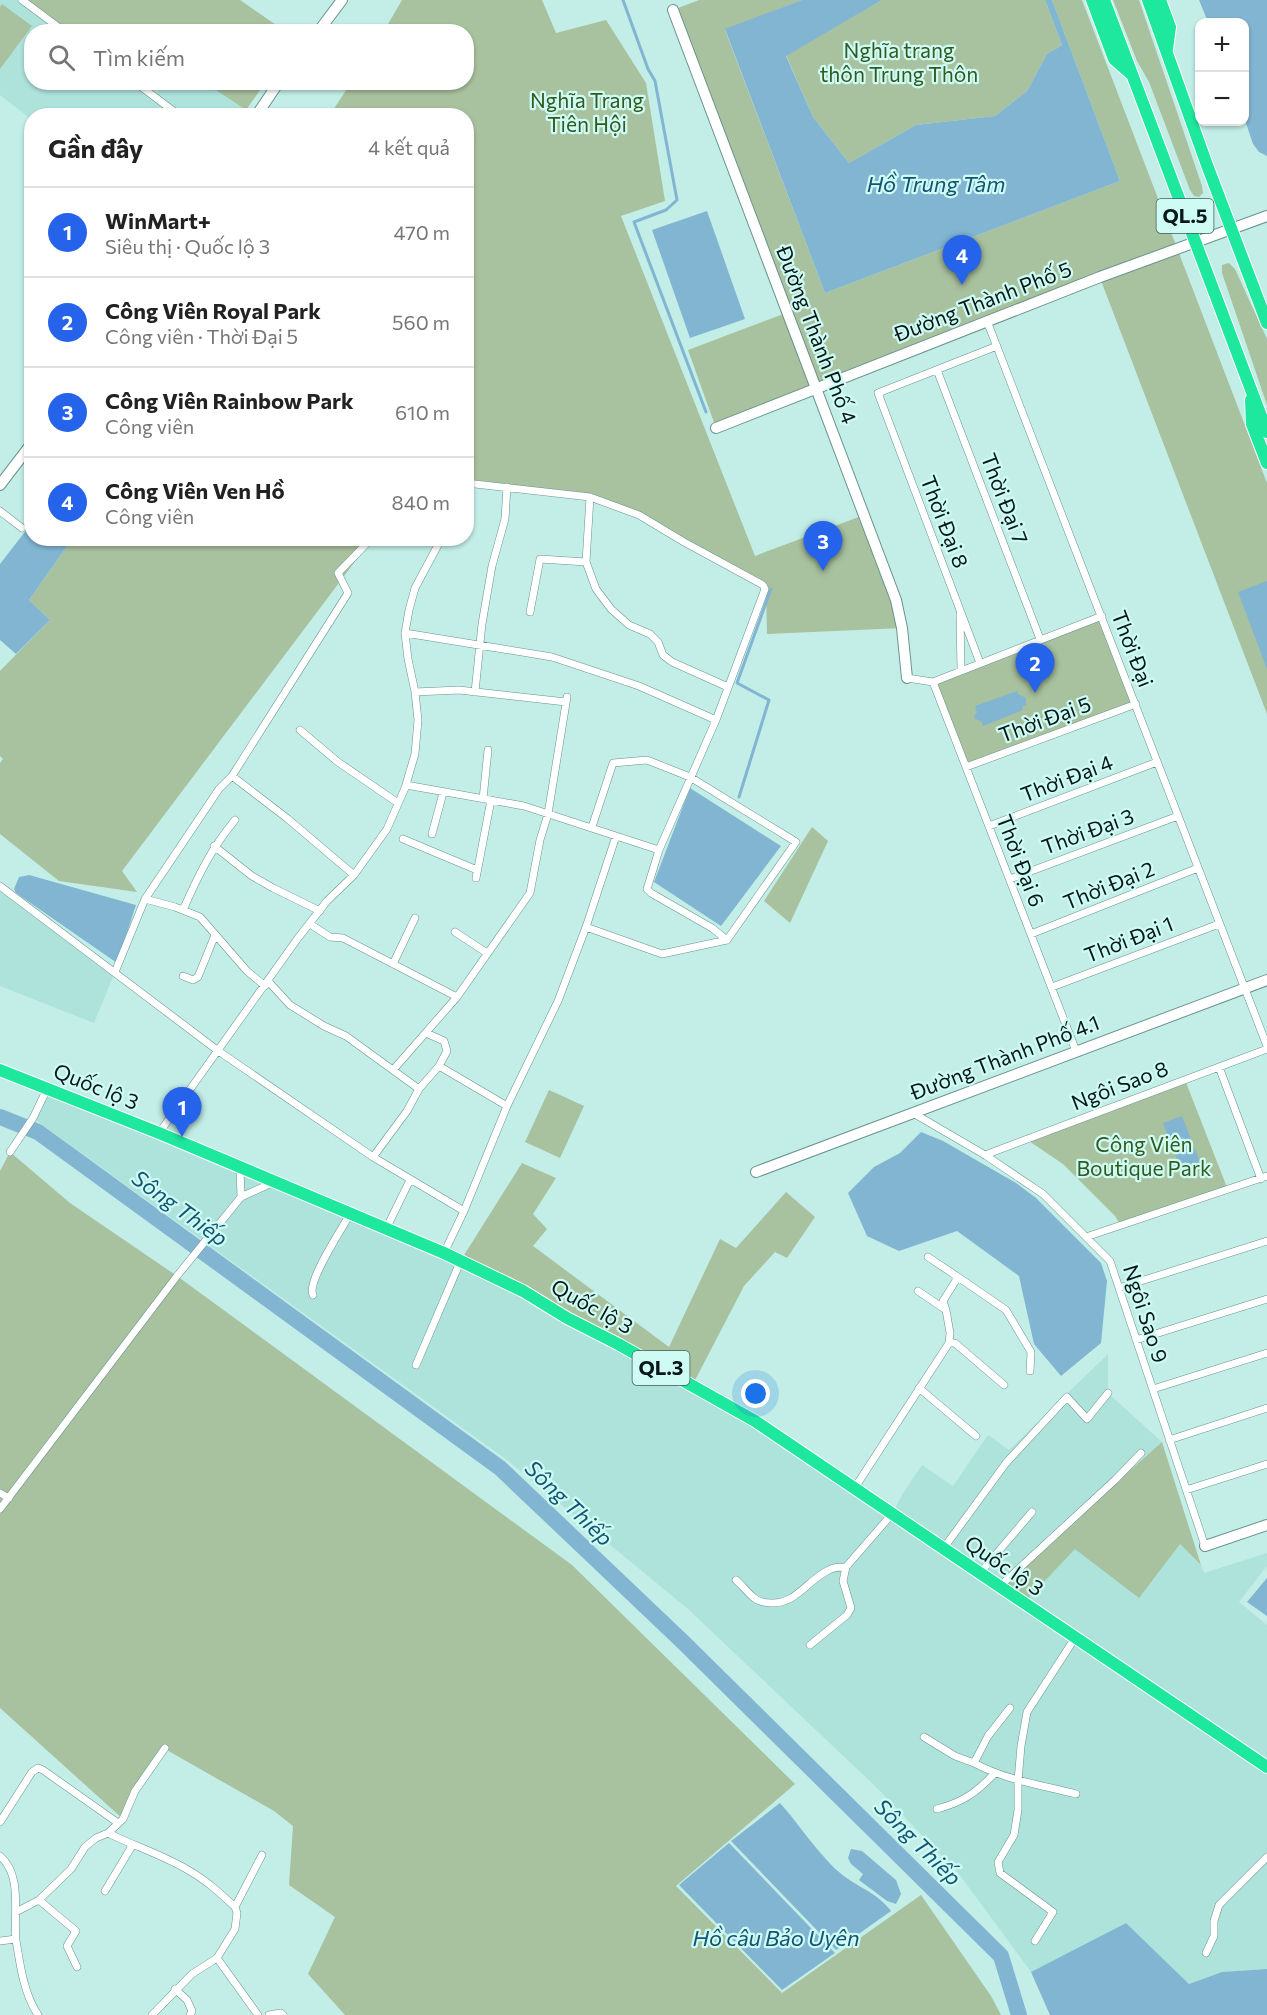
<!DOCTYPE html>
<html lang="vi">
<head>
<meta charset="utf-8">
<style>
	:root { --surface:#fff; --page:#f2f2f2; --text:#222; --muted:#767676; --line:#e0e0e0; --accent:#2563eb }
	body { margin:0; font-family:Commissioner,sans-serif; background:var(--page); color:var(--text) }
	.controls { position:absolute; right:18px; top:18px; display:grid; overflow:hidden; border-radius:12px; box-shadow:0 2px 4px #0004 }
	.controls button { width:54px; height:54px; display:grid; place-items:center; padding:0; border:0; border-bottom:2px solid var(--line); background:var(--surface); color:var(--text); font:30px sans-serif }
	.you { position:absolute; left:756px; top:1394px; width:21px; height:21px; margin:-15px; border:4px solid #fff; border-radius:50%; background:#1a73e8; box-shadow:0 0 0 9px #1a73e833 }
	.badge { display:grid; place-items:center; width:39px; height:39px; border-radius:50%; background:var(--accent); color:#fff; font-size:20px; font-weight:700 }
	.pin { position:absolute; translate:-50% -50px; filter:drop-shadow(0 2px 3px #0008) }
	.pin::after { content:''; position:absolute; top:32px; width:21px; height:18px; background:inherit; clip-path:polygon(0 0,100% 0,50% 100%) }
	.list { margin:0; padding:0; list-style:none }
	h2 { display:flex; justify-content:space-between; align-items:center; height:78px; margin:0; padding:0 24px; font-size:26px }
	h2 small { font-size:20px; font-weight:400; color:var(--muted) }
	.list li { display:grid; grid-template-columns:39px 1fr auto; gap:18px; align-items:center; box-sizing:border-box; height:90px; padding:0 24px; border-top:2px solid var(--line) }
	.list b { display:block; font-size:22px; white-space:nowrap }
	.list p { margin:0; font-size:20px; white-space:nowrap; color:var(--muted) }
	.list em { font-size:20px; font-style:normal; color:var(--muted) }
	.icon { flex:none; width:33px; height:33px; fill:none; stroke:currentColor; stroke-width:2; stroke-linecap:round; stroke-linejoin:round }
	.map { position:relative; flex:none; width:1267px; height:2015px; overflow:hidden }
	.search { position:absolute; background:var(--surface); box-shadow:0 2px 4px #0004; left:24px; top:24px; width:450px; height:66px; display:flex; align-items:center; gap:15px; box-sizing:border-box; padding:0 21px; border-radius:24px; color:var(--muted); font-size:22px }
	.panel { position:absolute; background:var(--surface); box-shadow:0 2px 4px #0004; left:24px; top:108px; width:450px; height:438px; border-radius:24px }
	.map>svg:first-child { display:block }
	.built { fill:#aee3dc }
	.green { fill:#a8c19e }
	.water { fill:#81b5d2 }
	.lines { fill:none; stroke-linecap:round; stroke-linejoin:round }
	.stream { stroke:#81b5d2; stroke-width:3 }
	.river { stroke:#81b5d2; stroke-width:16 }
	.street-casing { stroke:#6a938d; stroke-width:8 }
	.secondary-casing { stroke:#6a938d; stroke-width:12 }
	.highway-casing { stroke:#fff; stroke-width:14 }
	.street { stroke:#fff; stroke-width:7 }
	.secondary { stroke:#fff; stroke-width:10 }
	.highway { stroke:#1ee79e; stroke-width:12 }
	.labels { text-anchor:middle; stroke-width:4.5; stroke-linejoin:round; paint-order:stroke }
	.shield { fill:#cffbf5; stroke:#445c59; stroke-width:1.5 }
	.shield-label { font-size:20px; font-weight:bold; fill:#081816 }
	.park-label { font-size:21px; fill:#32591e; stroke:#cffbf5 }
	.street-label { font-size:21px; fill:#081816; stroke:#cffbf5 }
	.water-label { font-size:22px; font-style:italic; fill:#135472; stroke:#cffbf5 }
</style>
</head>
<body>
<div class="map">
<svg width="1267" height="2015" viewBox="0 0 1267 2015">
	<rect width="100%" height="100%" fill="#c2eee7"/>
	<path class="built" d="M0,0h18l43,31 -29,1v50l99,1 45,32 -144,1 -1,3 -31,-24z
		M165,83h40l48,32h-73l-26,-18z
		M0,886l115,86 -21,51 -94,-37z
		M47,1089l397,164 311,168 137,92 13,-23 17,-25 31,21 35,-51 21,15 99,-96v39l54,49 -162,144 24,16 51,-53 105,-5 21,21 3,8 63,-20v13l-28,36 28,23v344l-45,3 -33,12 -63,-61 -95,49 -72,-98 -85,-89 -186,-176 -181,-149 -474,-342z"/>
	<path class="green" d="M24,0h216l45,31h-218z
		M402,0h140l14,33 50,-13 40,63 19,118 -44,15 134,340 109,-41 38,113 -135,6 -1,-46 -127,-73 -49,-18 -123,-12 -1,-369h-137l22,-33 115,-1v-50l-82,-1z
		M699,0h103l-77,30 100,263 295,-112 -68,-181h30l185,483v231l-167,-436 -384,150 -28,-78 98,-37 -113,-303z
		M882,0h163l17,45 -15,9 -20,37 -32,25 -79,9 -67,38 -36,-46 -27,-62z
		M1113,0h26l63,186 1,7 -4,4 -5,-1 -4,-6 -41,-108 -12,-21z
		M2,4l30,22 -32,43v-62z
		M205,83h60l-19,27z
		M1229,263l6,6 32,70v66l-45,-132v-8z
		M72,539h300l-250,332 15,21 -78,-11 -59,-47v-71l3,-4 -3,-3v-85l50,-51 -21,-20z
		M1102,616l34,88 -170,63 -33,-85z
		M812,827l16,14 -38,82 -26,-22z
		M1185,1080l43,110 -108,34 -5,-8 -52,-52 -37,-25z
		M549,1090l35,16 -24,52 -35,-16z
		M10,1152l60,51 107,73 395,289 223,219 -119,102 106,107 139,-98 70,101 10,19h-656l-37,-41 27,-57 -46,-32 4,-59 -19,-15 -109,-62 -30,42 -12,28 -123,-111v-537z
		M522,1163l34,15 -23,36 14,15 -14,17 136,101 51,-108 16,9 50,-56 29,25 -28,41 -12,-6 -31,34 -52,100 -231,-126z
		M1162,1442l39,123 -21,-21 -41,54 -64,-49 -51,54 -24,-17z"/>
	<path class="water" d="M802,0h80l-96,56 27,61 36,46 67,-38 79,-9 32,-25 20,-37 15,-9 -17,-45h7l68,181 -295,112 -100,-264z
		M1199,0h68v156l-8,-4 -6,-8 -8,-24 -1,-98h-36z
		M707,211l38,108 -55,19 -38,-108z
		M31,524l1,14 40,1 -43,61 21,20 -34,34 -16,-14v-76z
		M1267,581v88l-29,-77z
		M1017,691l1,3 8,4v7l-4,2 1,3 -40,16 -2,-5 -6,-2 -1,-3 3,-4 -2,-6z
		M690,788l91,58 -60,80 -67,-44z
		M29,875l107,30 -19,58 -101,-70 -2,-4 5,-12z
		M1182,1116l19,49 -19,8 -7,-20 -7,-3 -2,-3 3,-8 -6,-16z
		M921,1132l22,9 73,42 20,15 65,65 6,18 -6,62 -40,33 -27,-32 -15,-68 -62,-45 -58,20 -32,-15 -19,-43 26,-26 26,-14z
		M1267,1578v38l-20,-14z
		M780,1803c18,20 39,52 59,69 17,15 38,20 52,39l-55,39 -105,-109z
		M729,1843l106,110 -53,37 -103,-105z
		M851,1849l11,2 34,29 5,14 -5,10 -9,-3 -28,-21 4,-6 -12,-10 -3,-6z
		M1126,1923l63,61 33,-12 45,-3v46h-217l-19,-43z"/>
	<g class="lines">
		<path class="stream" d="M623,0l25,69 7,12 22,119 -11,10 -32,12 72,190
			M739,797l30,-97 -32,-17 34,-94"/>
		<path class="river" d="M0,1117l38,15 462,336 183,174 318,314 18,59"/>
		<g class="street-casing">
			<path id="street" d="M22,0l43,32
				M135,82l45,34
				M987,321l280,725
				M937,370l103,269
				M466,483l124,14 -4,65 10,27 15,20 18,16 21,9 8,8 5,13 9,7 56,25
				M590,497l49,18 45,27 79,43 2,4 -49,131 -57,130
				M0,511l22,17
				M530,612l10,-53 46,3
				M960,614l1,56
				M405,633l147,24 87,29 77,34
				M980,663l-102,-270 119,-47
				M907,678l26,4 169,-66
				M933,682l143,369
				M415,692l44,-2 107,12
				M475,692l7,-68 10,-58 13,-47 2,-32
				M300,730l38,32 60,41
				M966,767l170,-63
				M232,776l56,43 66,56
				M406,785l118,21 135,44 -12,39 4,4 61,35 15,12
				M483,799l5,-49
				M989,826l168,-64
				M432,834l11,-41
				M403,839l74,31
				M214,846l38,30 21,12 47,23
				M476,878l15,-78
				M1010,879l168,-63
				M0,886l217,164 156,107 91,54
				M145,899l30,8 25,10 47,54 18,15
				M183,910c15,-34 28,-61 52,-90
				M310,924l20,13 13,1 114,59
				M586,927l76,27 65,-14 69,-98 -106,-65 -43,-17 -34,3 -21,64
				M455,932l32,21
				M1031,934l167,-66
				M393,964l22,-46
				M115,972l30,-73 74,-110 13,-13 116,-183 -10,-20 34,-35
				M183,976l10,4 5,-3 17,-42
				M268,981l22,24 34,21 22,10 73,53
				M1052,987l167,-63
				M439,1066l68,40
				M1219,1067l42,112
				M393,1070l64,-73 73,-104 10,-53 8,-26 19,-117
				M913,1113l72,42 58,39 67,67 95,285
				M159,1133l139,-195 29,-37 27,-26 33,-46 18,-41 10,-34 3,-34 -3,-28 -7,-33 -3,-26 4,-23 6,-22 23,-43 1,-7
				M10,1152l23,-34 14,-29
				M985,1155l282,-106
				M373,1157l34,-46 12,-22 20,-23 8,-15 -3,-10 -18,-8
				M240,1168l1,29
				M386,1229l24,-49
				M1086,1237l181,-61
				M444,1253l20,-42 43,-105 51,-105 28,-74 30,-91
				M928,1257l30,20
				M1119,1288l148,-47
				M313,1295c-7,-13 29,-66 37,-81
				M946,1310l-3,-9 15,-24 48,33 25,42 -1,19
				M1136,1340l131,-41
				M949,1343h6l49,42
				M416,1365l45,-105
				M919,1388l57,48
				M1153,1389l114,-36
				M1169,1440l98,-32
				M854,1489l95,-146 1,-10 -4,-23 -28,-19
				M1186,1490l81,-26
				M0,1493l9,5
				M0,1509l177,-233 64,-79 33,-15
				M943,1549l63,-86 61,-66 20,22 21,-26
				M980,1573l52,-61
				M736,1580c6,5 11,12 17,17 4,4 12,6 18,6 25,1 36,-22 56,-32 6,-4 12,-4 19,-4
				M1000,1586l115,-106 26,-27
				M810,1645l37,-30 4,-7 -8,-27 3,-14 46,-53
				M1010,1708l-22,28 -14,27c32,17 67,22 102,31
				M924,1737l31,19 19,7
				M937,1809c26,-7 39,-16 58,-36
				M0,1822l32,-50 6,-4 5,2 75,53
				M108,1833c26,13 55,22 80,37 18,10 32,23 47,37l2,6 -2,16 -18,29 -25,16 -40,41
				M0,1856c23,20 13,57 16,84 4,25 8,54 22,75
				M105,1891l27,-45
				M39,1900l37,31 -9,15 10,21
				M235,1907l27,-52
				M16,1912l23,-12 32,-31 14,-22 11,-9 12,-5 15,-14 12,-28 30,-43
				M0,1941l16,-2
				M1035,1941l18,-29 -53,-39 -2,-11 16,-27 4,-25v-29l3,-35 6,-34 48,-74
				M1206,1953l8,-17v-15l5,-16 48,-48
				M217,1958l41,57
				M175,1989l12,11 5,11 -2,4
				M269,2015l12,-2 2,2"/>
		</g>
		<g class="secondary-casing">
			<path id="secondary" d="M673,10l223,590 6,28 5,50
				M318,32l24,-32
				M256,116l23,-34
				M716,428l384,-151 167,-61
				M0,485l32,-42
				M756,1172l511,-192
				M1205,1546l62,-21"/>
		</g>
		<g class="highway-casing">
			<path id="highway" d="M1092,0l22,59 17,15
				M1104,0l163,432
				M1148,0l59,165 60,158
				M1160,0l10,27 -3,22
				M1251,400l1,24 15,39
				M0,1070l159,63 285,120 79,38 44,27 51,26 137,77 512,346"/>
		</g>
		<use href="#street" class="street"/>
		<use href="#secondary" class="secondary"/>
		<use href="#highway" class="highway"/>
	</g>
	<g class="labels">
		<g class="shield">
			<rect x="1156.5" y="199" width="57" height="34" rx="4.5"/>
			<rect x="632.5" y="1351" width="57" height="34" rx="4.5"/>
		</g>
		<g class="shield-label">
			<text x="1185" y="223">QL.5</text>
			<text x="661" y="1375">QL.3</text>
		</g>
		<g class="park-label">
			<text x="899" y="58">Nghĩa trang<tspan x="899" dy="24">thôn Trung Thôn</tspan></text>
			<text x="587" y="108">Nghĩa Trang<tspan x="587" dy="24">Tiên Hội</tspan></text>
			<text x="1144" y="1152">Công Viên<tspan x="1144" dy="24">Boutique Park</tspan></text>
		</g>
		<g class="street-label">
			<text transform="translate(983 302) rotate(-21)" y="7">Đường Thành Phố 5</text>
			<text transform="translate(816 335) rotate(69)" y="7">Đường Thành Phố 4</text>
			<text transform="translate(1004 499) rotate(69)" y="7">Thời Đại 7</text>
			<text transform="translate(944 522) rotate(69)" y="7">Thời Đại 8</text>
			<text transform="translate(1132 649) rotate(69)" y="7">Thời Đại</text>
			<text transform="translate(1045 720) rotate(-20)" y="7">Thời Đại 5</text>
			<text transform="translate(1067 779) rotate(-21)" y="7">Thời Đại 4</text>
			<text transform="translate(1088 832) rotate(-20)" y="7">Thời Đại 3</text>
			<text transform="translate(1020 861) rotate(69)" y="7">Thời Đại 6</text>
			<text transform="translate(1109 886) rotate(-22)" y="7">Thời Đại 2</text>
			<text transform="translate(1129 940) rotate(-21)" y="7">Thời Đại 1</text>
			<text transform="translate(1005 1058) rotate(-21)" y="7">Đường Thành Phố 4.1</text>
			<text transform="translate(1120 1086) rotate(-21)" y="7">Ngôi Sao 8</text>
			<text transform="translate(96 1087) rotate(22)" y="7">Quốc lộ 3</text>
			<text transform="translate(592 1307) rotate(29)" y="7">Quốc lộ 3</text>
			<text transform="translate(1145 1314) rotate(72)" y="7">Ngôi Sao 9</text>
			<text transform="translate(1004 1566) rotate(34)" y="7">Quốc lộ 3</text>
		</g>
		<g class="water-label">
			<text x="936" y="192">Hồ Trung Tâm</text>
			<text transform="translate(180 1208) rotate(36)" y="8">Sông Thiếp</text>
			<text transform="translate(569 1503) rotate(44)" y="8">Sông Thiếp</text>
			<text transform="translate(918 1842) rotate(45)" y="8">Sông Thiếp</text>
			<text x="776" y="1946">Hồ câu Bảo Uyên</text>
		</g>
	</g>
</svg>
<div class="controls">
<button>+</button>
<button>−</button>
</div>
<div class="you"></div>
<div class="pin badge" style="left:182px;top:1137px">1</div>
<div class="pin badge" style="left:1035px;top:693px">2</div>
<div class="pin badge" style="left:823px;top:571px">3</div>
<div class="pin badge" style="left:962px;top:285px">4</div>
<div class="search"><svg class="icon" aria-label="search" viewBox="0 0 24 24"><circle cx="10" cy="10" r="6"/><path d="M15 15l6 6"/></svg>Tìm kiếm</div>
<section class="panel">
<h2>Gần đây<small>4 kết quả</small></h2>
<ul class="list">
<li><span class="badge">1</span><div><b>WinMart+</b><p>Siêu thị · Quốc lộ 3</p></div><em>470 m</em></li>
<li><span class="badge">2</span><div><b>Công Viên Royal Park</b><p>Công viên · Thời Đại 5</p></div><em>560 m</em></li>
<li><span class="badge">3</span><div><b>Công Viên Rainbow Park</b><p>Công viên</p></div><em>610 m</em></li>
<li><span class="badge">4</span><div><b>Công Viên Ven Hồ</b><p>Công viên</p></div><em>840 m</em></li>
</ul>
</section>
</div>
</body>
</html>
